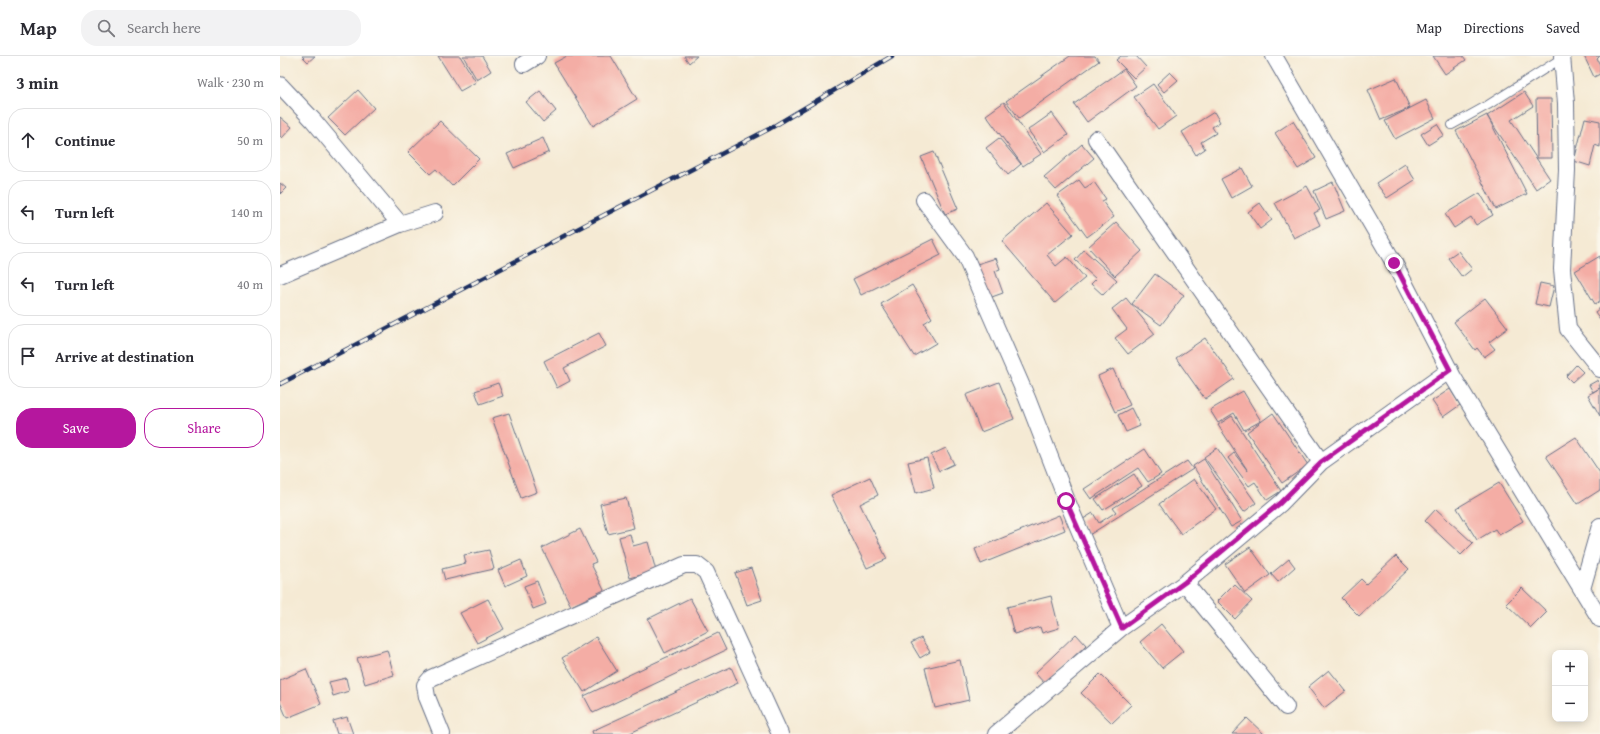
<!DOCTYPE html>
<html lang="en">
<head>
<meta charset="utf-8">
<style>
	:root { --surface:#fff; --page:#f2f2f3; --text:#2b2b33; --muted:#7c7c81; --line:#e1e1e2; --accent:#b5179e }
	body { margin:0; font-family:"Gentium Book Plus",serif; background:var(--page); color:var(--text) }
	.controls { position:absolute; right:12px; bottom:12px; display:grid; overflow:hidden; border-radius:8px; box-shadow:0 2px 10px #0003 }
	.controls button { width:36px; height:36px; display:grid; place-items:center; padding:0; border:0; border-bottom:1px solid var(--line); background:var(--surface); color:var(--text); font:20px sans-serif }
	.stop { position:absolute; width:12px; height:12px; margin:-9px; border:3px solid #b5179e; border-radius:50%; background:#fff }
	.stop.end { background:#b5179e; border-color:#fff; box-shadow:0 1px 4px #0008 }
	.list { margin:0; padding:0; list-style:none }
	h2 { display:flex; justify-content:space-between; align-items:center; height:52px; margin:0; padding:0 16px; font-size:17px }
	h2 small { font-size:13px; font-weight:400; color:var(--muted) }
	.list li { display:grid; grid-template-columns:26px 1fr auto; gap:12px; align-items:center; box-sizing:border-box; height:64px; margin:0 8px 8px; padding:0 8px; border:1px solid var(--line); border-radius:16px }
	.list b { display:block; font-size:15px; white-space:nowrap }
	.list em { font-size:13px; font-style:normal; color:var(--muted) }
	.actions { display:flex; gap:8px; padding:12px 16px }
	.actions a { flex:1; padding:9px 0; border:1px solid var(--accent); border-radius:16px; text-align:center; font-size:14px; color:var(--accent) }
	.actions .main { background:var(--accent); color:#fff }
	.icon { flex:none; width:22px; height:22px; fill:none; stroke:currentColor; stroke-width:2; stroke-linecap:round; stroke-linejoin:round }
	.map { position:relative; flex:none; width:1320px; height:678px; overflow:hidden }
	header { display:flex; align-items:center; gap:24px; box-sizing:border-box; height:56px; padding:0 20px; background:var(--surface); border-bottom:1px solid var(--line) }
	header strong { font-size:19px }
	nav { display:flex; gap:22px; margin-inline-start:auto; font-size:14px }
	.search { width:280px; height:36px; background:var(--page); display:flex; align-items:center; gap:10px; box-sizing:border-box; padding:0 14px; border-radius:16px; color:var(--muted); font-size:15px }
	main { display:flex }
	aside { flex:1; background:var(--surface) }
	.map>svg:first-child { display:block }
	.building { fill:#f4ada5 }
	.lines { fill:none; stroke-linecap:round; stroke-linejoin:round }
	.service-casing { stroke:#677087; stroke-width:10 }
	.minor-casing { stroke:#677087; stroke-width:18 }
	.service { stroke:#fff; stroke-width:8 }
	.minor { stroke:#fff; stroke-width:16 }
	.rail-casing { stroke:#1b2f5e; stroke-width:4.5 }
	.rail { stroke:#fbf7ec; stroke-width:3; stroke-dasharray:9; stroke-linecap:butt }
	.route { stroke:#b5179e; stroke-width:5 }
</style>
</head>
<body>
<header>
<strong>Map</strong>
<div class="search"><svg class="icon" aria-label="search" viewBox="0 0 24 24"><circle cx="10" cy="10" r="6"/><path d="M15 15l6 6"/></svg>Search here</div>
<nav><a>Map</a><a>Directions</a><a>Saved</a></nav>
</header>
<main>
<aside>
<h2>3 min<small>Walk · 230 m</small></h2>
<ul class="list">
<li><svg class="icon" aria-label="ahead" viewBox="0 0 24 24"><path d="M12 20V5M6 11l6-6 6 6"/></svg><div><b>Continue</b></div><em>50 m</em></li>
<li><svg class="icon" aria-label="left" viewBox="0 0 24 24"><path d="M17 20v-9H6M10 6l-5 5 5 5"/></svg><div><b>Turn left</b></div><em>140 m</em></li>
<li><svg class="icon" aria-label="left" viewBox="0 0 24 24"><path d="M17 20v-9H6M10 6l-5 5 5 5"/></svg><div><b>Turn left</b></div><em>40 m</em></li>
<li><svg class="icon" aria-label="arrive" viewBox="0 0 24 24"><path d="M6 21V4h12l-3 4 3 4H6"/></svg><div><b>Arrive at destination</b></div></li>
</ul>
<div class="actions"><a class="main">Save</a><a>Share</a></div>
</aside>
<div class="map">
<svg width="1320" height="678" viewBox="0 0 1320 678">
	<rect width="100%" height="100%" fill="#fbf7ec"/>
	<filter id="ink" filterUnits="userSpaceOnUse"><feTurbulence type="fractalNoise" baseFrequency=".025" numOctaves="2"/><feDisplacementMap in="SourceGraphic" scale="8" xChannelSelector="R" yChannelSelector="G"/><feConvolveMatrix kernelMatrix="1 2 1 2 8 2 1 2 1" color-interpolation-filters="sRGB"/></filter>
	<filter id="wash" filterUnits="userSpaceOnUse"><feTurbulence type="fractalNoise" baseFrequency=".012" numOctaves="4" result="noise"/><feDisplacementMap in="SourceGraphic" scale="16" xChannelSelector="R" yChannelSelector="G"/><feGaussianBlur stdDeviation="0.9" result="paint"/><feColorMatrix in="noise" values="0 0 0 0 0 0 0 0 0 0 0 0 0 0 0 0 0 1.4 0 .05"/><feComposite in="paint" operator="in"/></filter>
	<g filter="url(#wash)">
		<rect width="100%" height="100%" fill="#f5ead4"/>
		<g id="blocks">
			<path class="building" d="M22,0h13l-7,6z
				M158,0h22l16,26 -16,9z
				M183,0h19l9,15 -14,9z
				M287,0h44l26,43 -44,27 -39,-63z
				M404,0h13l-8,7z
				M790,0h25l4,5 -80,57 -13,-17z
				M841,0h15l10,11 -12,11 -18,-18z
				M1153,0h30l3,4 -21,14z
				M1304,0h16l-3,3 3,6v9l-6,3z
				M844,13l12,17 -49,36 -13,-18z
				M890,16l8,8 -14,12 -7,-8z
				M1116,22l14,30 -29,12 -13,-30z
				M873,28l23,32 -18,13 -24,-32z
				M78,34l16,18 -29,27 -17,-17z
				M260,35l16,20 -13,11 -17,-20z
				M1244,36l9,14 -22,14 39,59 -14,10 -49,-73z
				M1256,43h15l1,59h-15z
				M1146,44l9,18 -40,21 -10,-18z
				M724,46l37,52 -18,12 -37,-51z
				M934,56l6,10 -8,5 4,6 -15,9 4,7 -9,6 -14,-23z
				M772,57l16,22 -24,17 -16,-22z
				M1207,59l40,79 -31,15 -40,-78z
				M0,61l12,10 -10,11 -2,-2z
				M1305,62l15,3v26l-5,-2 -5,21 -16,-5z
				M160,65l39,38 -27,27 -16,-17 -6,5 -22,-22z
				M1013,65l23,37 -18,11 -23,-36z
				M1157,68l7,11 -16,10 -7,-11z
				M263,82l6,14 -35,16 -7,-14z
				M719,82l22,26 -13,11 -22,-27z
				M802,88l12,14 -38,32 -12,-13z
				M654,96l24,57 -13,5 -24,-57z
				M1125,108l10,16 -28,18 -11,-15z
				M962,112l10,18 -21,12 -10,-19z
				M799,124l6,8 9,-6 12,17 -4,2 12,16 -27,20 -30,-41z
				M1053,126l12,29 -19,8 -12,-28z
				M0,127l6,5 -6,6z
				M1027,130l13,24 -6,3 6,12 -26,13 -19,-35z
				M1200,137l13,22 -17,10 -5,-8 -17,11 -9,-14z
				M766,147l27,31 -26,21 9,11 11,-9 18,21 -30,25 -53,-62z
				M980,147l12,17 -12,9 -12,-17z
				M836,166l26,29 -27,25 -27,-29z
				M653,183l8,16 -80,40 -8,-16z
				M804,194l33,30 -14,15 -12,-11 5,-5 -21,-19z
				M1178,195l14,18 -10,8 -14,-19z
				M1320,200v45l-5,3 -20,-33z
				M716,202l4,11 -5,2 8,22 -14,5 -12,-34z
				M875,218l29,21 -23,30 -29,-21z
				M1260,227l14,3 -5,21 -14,-3z
				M632,229l20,33 -8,5 12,20 -22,13 -33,-52z
				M846,242l29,36 -27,20 -13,-16 12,-9 -15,-20z
				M1205,242l23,30 -19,14 6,7 -11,8 -7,-9 -2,2 -21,-28z
				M1320,252v11l-5,-7z
				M319,277l7,13 -42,22 6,13 -13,7 -13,-27z
				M925,282l29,41 -29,20 -29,-41z
				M1296,309l7,7 -11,10 -6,-6z
				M833,313l17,36 -15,7 -17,-36z
				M1318,324l2,8 -7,4 -4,-7z
				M719,326l15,37 -33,13 -15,-37z
				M218,327l5,13 -23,8 -5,-13z
				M1320,332v28l-12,-21z
				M1170,333l10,16 -17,12 -11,-16z
				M963,335l18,30 -17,9 -10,-17 -16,10 -8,-13z
				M851,352l9,18 -14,6 -8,-17z
				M229,357l28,79 -16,6 -29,-80z
				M993,357l35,52 -26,18 -35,-51z
				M952,360l49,75 -14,9 -12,-18 -6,4 -21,-28 6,-5 14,18 -30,-46z
				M1296,381l24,36v17l-22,14 -32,-48z
				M666,392l8,16 -15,7 -8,-16z
				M937,392l39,55 -12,9 -40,-55z
				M865,393l16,25 -13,8 -10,-14 -47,31 -7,-10z
				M647,402l7,30 -18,5 -8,-31z
				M924,403l38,62 -11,6 -38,-61z
				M907,405l6,8 -104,66 -9,-14 13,-8 6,10 17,-11 -3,-4z
				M854,418l8,12 -39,24 -8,-11z
				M590,421l8,18 -18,9 27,55 -20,9 -36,-73z
				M914,423l22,30 -35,25 -22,-30z
				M1219,427l24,38 -24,14 -4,-6 -18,11 -20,-32z
				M346,442l8,30 -26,6 -8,-30z
				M1156,453l37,34 -12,12 -36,-34z
				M779,459l6,15 -84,34 -6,-15z
				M300,473l16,33 -5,2 13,26 -33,16 -29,-58z
				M350,478l3,12 15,-4 8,29 -26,7 -11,-41z
				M970,491l20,28 -25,18 -20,-29z
				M209,494l5,19 -49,11 -3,-11 24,-6 -2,-8z
				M1116,500l13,13 -50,47 -18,-18 20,-19 5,5z
				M1009,503l6,8 -17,15 -7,-8z
				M241,504l6,16 -22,10 -7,-16z
				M471,512l11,32 -15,5 -12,-32z
				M257,525l9,23 -13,5 -9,-23z
				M954,528l18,17 -17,18 -18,-18z
				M1242,532l25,24 -16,16 -25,-24z
				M771,540l8,32 -17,5 -2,-6 -26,7 -7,-27z
				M410,542l18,33 -43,22 -17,-34z
				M208,543l16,30 -27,14 -17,-30z
				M881,568l22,27 -21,17 -22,-26z
				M438,577l8,17 -133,63 -9,-17z
				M796,578l10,11 -41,39 -10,-11z
				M316,581l21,34 -33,21 -22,-34z
				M641,582l9,14 -10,6 -9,-15z
				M107,594l7,25 -29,9 -8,-26z
				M680,604l9,40 -34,8 -10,-40z
				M451,611l7,16 -110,51h-35l-1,-3z
				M26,613l15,35 -34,14 -7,-16v-22z
				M1049,614l17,21 -22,17 -16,-21z
				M820,618l31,31 -19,18 -31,-30z
				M66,622l3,13 -16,5 -4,-14z
				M67,661l6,17h-16l-4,-13z
				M967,662l17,16h-32z"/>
		</g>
	</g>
	<g filter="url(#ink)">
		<use href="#blocks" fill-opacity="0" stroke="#677087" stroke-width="1"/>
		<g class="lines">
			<g class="service-casing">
				<path id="service" d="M1172,69l36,-20 74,-47"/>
			</g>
			<g class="minor-casing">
				<path id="minor" d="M994,0l120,207 59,114 147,242
					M1282,0l4,47 1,67 -5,99 6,60 32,40
					M244,8l13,-8
					M0,29l33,35 87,104
					M816,83l225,323
					M644,144l41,56 62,142 40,103 54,127
					M0,219l120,-51 35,-11
					M905,527l101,124
					M1302,533l18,-63
					M162,678l-15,-37 -2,-12 6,-7 253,-113h13l9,7 74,162
					M716,678l125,-106 64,-45 96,-80 40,-41 129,-92"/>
			</g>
			<use href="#service" class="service"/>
			<use href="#minor" class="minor"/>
			<g class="rail-casing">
				<path id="rail" d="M0,328l489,-255 123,-73"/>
			</g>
			<use href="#rail" class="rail"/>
		</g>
	</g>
	<g class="lines" filter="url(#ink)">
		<path class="route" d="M786,445l56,127 63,-46 95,-79 41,-41 129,-92 -56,-107"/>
	</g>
</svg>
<div class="controls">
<button>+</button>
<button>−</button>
</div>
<div class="stop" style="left:786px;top:445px"></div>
<div class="stop end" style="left:1114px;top:207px"></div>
</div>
</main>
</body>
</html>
